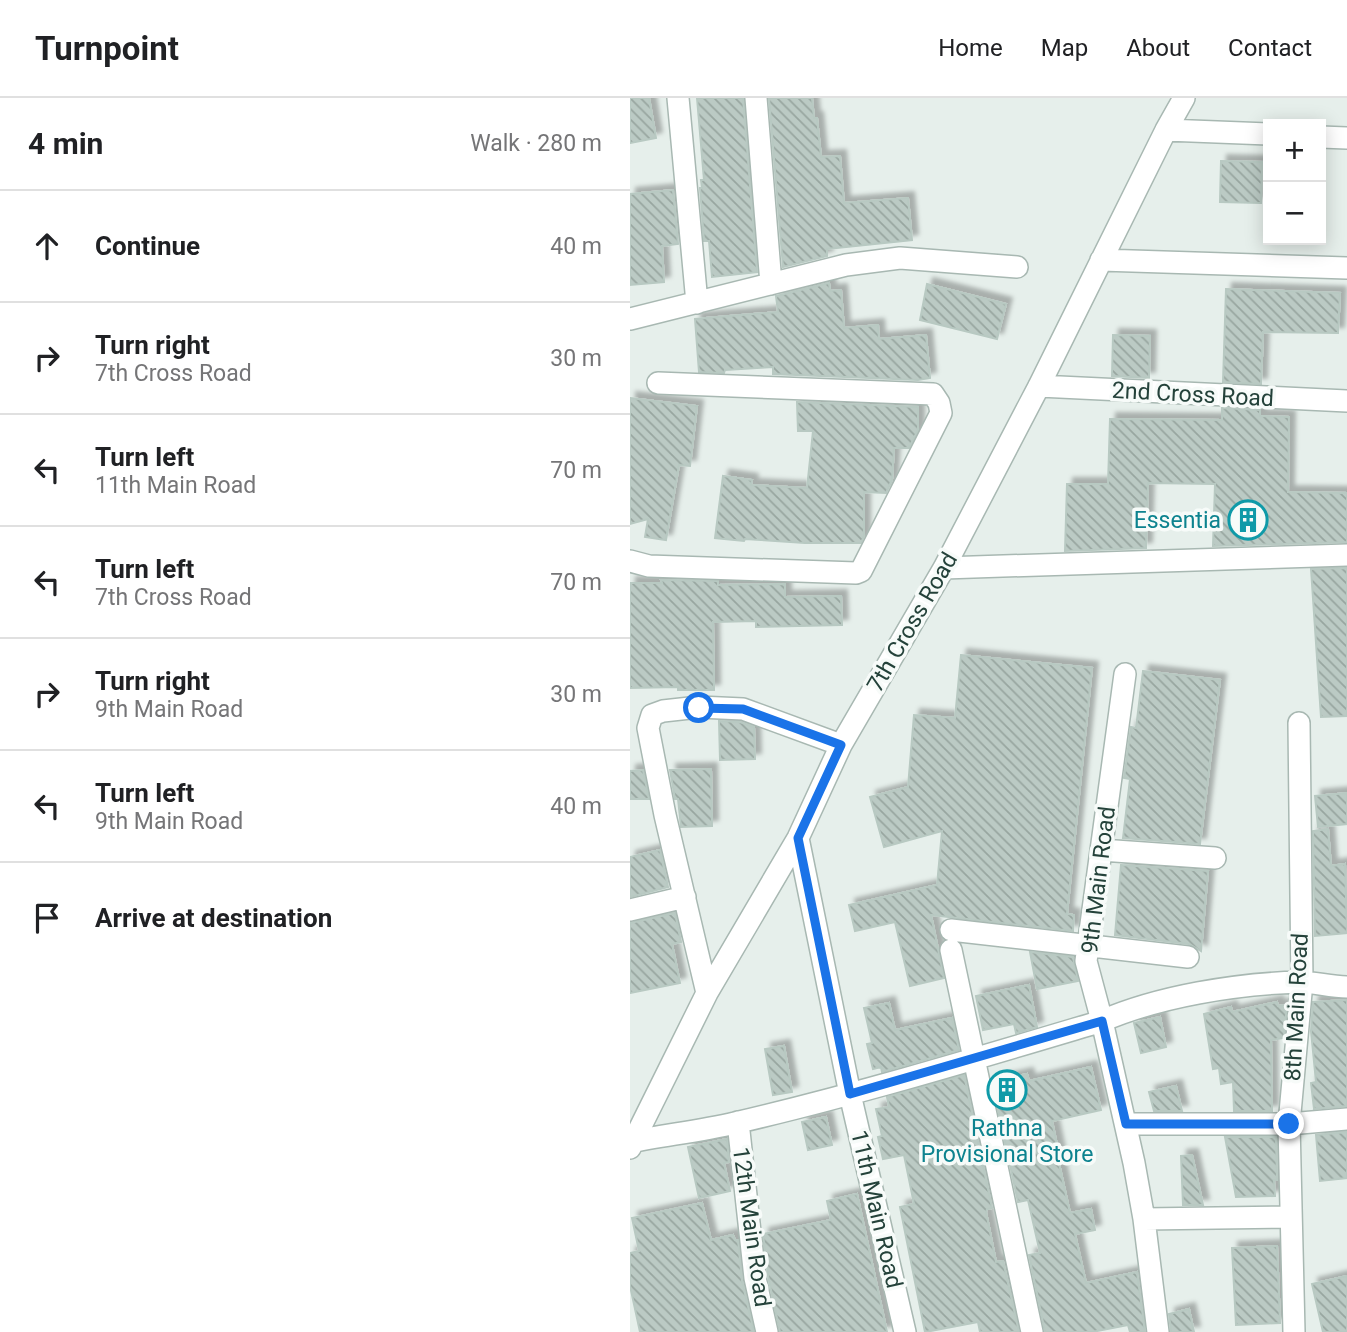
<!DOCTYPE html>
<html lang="en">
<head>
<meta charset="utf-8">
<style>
	:root { --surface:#fff; --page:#f6f6f6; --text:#202124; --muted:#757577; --line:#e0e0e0 }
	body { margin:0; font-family:Roboto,sans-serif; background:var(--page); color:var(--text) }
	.controls { position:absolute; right:21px; top:21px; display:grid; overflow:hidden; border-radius:0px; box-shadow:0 4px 18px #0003 }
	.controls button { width:63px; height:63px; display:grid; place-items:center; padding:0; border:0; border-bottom:2px solid var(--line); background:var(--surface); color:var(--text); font:35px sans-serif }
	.stop { position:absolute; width:21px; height:21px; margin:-16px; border:5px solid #1a73e8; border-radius:50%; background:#fff }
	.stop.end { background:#1a73e8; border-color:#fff; box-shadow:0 2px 7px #0008 }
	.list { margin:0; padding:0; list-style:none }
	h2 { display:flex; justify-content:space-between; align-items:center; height:91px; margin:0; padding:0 28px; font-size:30px }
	h2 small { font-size:23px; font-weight:400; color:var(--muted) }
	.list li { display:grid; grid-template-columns:46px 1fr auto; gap:21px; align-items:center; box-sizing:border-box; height:112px; padding:0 28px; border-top:2px solid var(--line) }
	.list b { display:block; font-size:26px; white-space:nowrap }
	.list p { margin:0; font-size:23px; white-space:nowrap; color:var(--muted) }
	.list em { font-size:23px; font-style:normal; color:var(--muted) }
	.icon { flex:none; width:38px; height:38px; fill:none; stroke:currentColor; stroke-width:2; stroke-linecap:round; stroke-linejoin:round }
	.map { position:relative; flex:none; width:717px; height:1234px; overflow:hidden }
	header { display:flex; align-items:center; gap:42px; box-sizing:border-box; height:98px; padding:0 35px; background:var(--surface); border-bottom:2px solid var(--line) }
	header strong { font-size:33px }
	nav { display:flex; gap:38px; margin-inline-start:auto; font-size:24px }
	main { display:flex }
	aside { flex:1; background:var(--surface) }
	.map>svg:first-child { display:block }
	.building { fill:url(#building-back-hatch); stroke:#b8c9c2; stroke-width:2; filter:url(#shadow) }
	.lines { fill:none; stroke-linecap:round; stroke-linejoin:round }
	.minor-casing { stroke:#a8b8b2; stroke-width:24 }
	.minor { stroke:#fff; stroke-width:21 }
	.route { stroke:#1a73e8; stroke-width:9 }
	.labels { text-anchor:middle; stroke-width:7; stroke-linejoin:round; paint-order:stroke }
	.street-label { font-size:23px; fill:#24423a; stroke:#f7fbf9 }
	.culture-label { font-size:23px; fill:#0d838f; stroke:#f7fbf9; text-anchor:end }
</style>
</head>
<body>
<header>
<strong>Turnpoint</strong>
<nav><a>Home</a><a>Map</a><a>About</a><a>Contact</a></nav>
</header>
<main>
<aside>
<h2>4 min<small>Walk · 280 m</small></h2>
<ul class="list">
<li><svg class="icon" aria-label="ahead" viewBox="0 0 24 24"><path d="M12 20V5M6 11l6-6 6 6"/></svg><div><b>Continue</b></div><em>40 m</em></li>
<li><svg class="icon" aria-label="right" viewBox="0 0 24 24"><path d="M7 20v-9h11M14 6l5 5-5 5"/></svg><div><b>Turn right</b><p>7th Cross Road</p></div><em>30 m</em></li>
<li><svg class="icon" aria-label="left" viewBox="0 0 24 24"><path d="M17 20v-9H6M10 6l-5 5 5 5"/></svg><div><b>Turn left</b><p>11th Main Road</p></div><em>70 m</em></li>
<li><svg class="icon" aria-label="left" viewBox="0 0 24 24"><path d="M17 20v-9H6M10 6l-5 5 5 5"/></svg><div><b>Turn left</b><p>7th Cross Road</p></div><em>70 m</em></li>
<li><svg class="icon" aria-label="right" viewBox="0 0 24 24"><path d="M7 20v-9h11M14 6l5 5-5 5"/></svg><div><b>Turn right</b><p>9th Main Road</p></div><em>30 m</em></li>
<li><svg class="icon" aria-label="left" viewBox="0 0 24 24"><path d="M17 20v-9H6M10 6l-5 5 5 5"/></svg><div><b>Turn left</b><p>9th Main Road</p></div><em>40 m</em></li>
<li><svg class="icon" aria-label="arrive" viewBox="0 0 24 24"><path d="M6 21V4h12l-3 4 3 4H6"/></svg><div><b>Arrive at destination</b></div></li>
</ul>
</aside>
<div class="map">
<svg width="717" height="1234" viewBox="0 0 717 1234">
	<defs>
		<pattern id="building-back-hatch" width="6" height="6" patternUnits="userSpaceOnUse" patternTransform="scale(1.75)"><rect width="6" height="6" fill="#bbcac4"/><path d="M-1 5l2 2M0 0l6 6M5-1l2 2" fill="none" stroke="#98a6a0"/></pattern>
		<filter id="shadow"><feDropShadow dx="6" dy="-6" stdDeviation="2" flood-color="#0004"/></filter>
	</defs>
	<rect width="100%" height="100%" fill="#e6efeb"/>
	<path class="building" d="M0,0h19l7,40 -26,5z
		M67,0h46l14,174 -45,5 -3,-36h-5l-4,-53h2l-1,-8h3z
		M139,0h43l2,20h3l4,39 19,-1 4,47 64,-5 4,42 -85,9v7l-44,11z
		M591,63l41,1 -1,41 -41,-1z
		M43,92l5,54 -16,2 2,36 -34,3v-91z
		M199,185l1,8 11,-1 3,38 34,-3 1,14 47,-4 4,43 -12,2 -145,-6v-7l-48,3 -1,3 -25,-1 -4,-53 83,-7 -2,-16z
		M297,186l79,20 -9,35 -77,-19z
		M596,191l114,4 -2,40 -75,-1 -2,52 -38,-2z
		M483,237l37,1 -1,42 -37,-2z
		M0,300l67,8 -7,60 -11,-1 -13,75 -21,-3 3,-18 -18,5z
		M167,304l121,5v23l-9,18h-15l-2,32 -6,13 -22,-1v44l-3,7h-56l-60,-4 -1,2 -29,-3 8,-62 29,4 -1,5 56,3 6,-57h-15z
		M592,310l38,2v6l29,1 -1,75 59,1v49l-134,4 2,-62 -67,-1 -2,65 -81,3 2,-67h41l2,-65 112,1z
		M717,470v148l-26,1 -10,-148z
		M31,482l57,1v4l67,-1v13l56,-1 1,29 -86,2v-6l-43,1 1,68h-36v-3l-48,1v-105h32z
		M331,557l131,13 -25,246 7,1 -1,16 -142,-16 13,63 -34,8 -15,-64 -40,9 -6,-26 88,-20 5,-54 -58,16 -14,-50 38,-10 6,-72 41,3z
		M513,573l77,9 -20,164 -77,-6 7,-59 -6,-1 7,-51 5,1z
		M89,623l21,1 14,5 1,32 -35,1z
		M81,671l1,57 -31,1 -3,-28h-3l-5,-29z
		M13,672l6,29h-19v-28z
		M717,695v31l-29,3 -3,-31z
		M698,731l3,37 14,-2 2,69 -32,3 -2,-105z
		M30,752l8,37 -38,10v-40z
		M491,767l87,6 -7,80 -12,-7 -74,-9z
		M45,815l6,29 -9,2 8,39 -50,10v-70z
		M400,854l43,5 5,24 -41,8z
		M399,887l8,42 -21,6 -2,-9 -31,6 -7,-34z
		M717,902v106l-33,3 -3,-26 5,-1 -5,-51 2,-29z
		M647,904l1,4 9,-1 -3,33 -13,2 1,71h-38l-1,-29 -12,2 -2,-16 -6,1 -9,-55 27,-7 1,5z
		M259,905l6,27 57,-12 7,32 -77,22 -1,-5 -8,2 -6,-25 5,-1 -8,-35z
		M530,919l6,30 -25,6 -7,-30z
		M154,948l8,46 -19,3 -8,-46z
		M461,969l10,43 -49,11 8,38h-2l12,54 21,-4 4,21 -20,4 11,49 51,-11 8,60h-15l-2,-7 -36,7h-47l-16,-77 11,-2 -12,-53 -10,2 -26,-120 35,-8 2,7z
		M334,977l28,133 -5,1 -1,3 10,50 7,-1 16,71h-39l-2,-10 -53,10 -25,-125 14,-3 -10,-49 -21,4 -5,-22 4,-1 -6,-27 13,-2 -2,-10z
		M546,988l6,25h-28l-5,-19z
		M196,1019l6,28 -24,5 -6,-28z
		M717,1034v46l-27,3 -4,-46z
		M595,1039h51l1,43h-3l1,16 -39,1z
		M97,1041l2,23 -5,1 6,28 -31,7 -11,-51z
		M562,1057l11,50h-20l-2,-49z
		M227,1096l30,138h-107l-12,-56 -5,-42 68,-14 -4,-19z
		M72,1105l9,37 22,-5 2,5h3l4,41 12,51h-114l-10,-46v-33l9,-2 -7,-33z
		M647,1148l3,77 -44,2 -4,-77z
		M717,1178v56h-24l-11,-48z
		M559,1211l5,23h-23l-2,-18z"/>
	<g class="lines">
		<g class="minor-casing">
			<path id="minor" d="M48,0l19,205
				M126,0l15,186
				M536,32l102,4
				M691,39l26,1
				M471,162l246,8
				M0,221l216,-54 54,-7 117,9
				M409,288l308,15
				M0,463l19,5 207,7 5,-2 80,-158 -2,-10 -6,-9 -275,-11
				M314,470l403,-13
				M495,576l-39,287 16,60 32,142 10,56 14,113
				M168,740l52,256 55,238
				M471,752l114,8
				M0,812l55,-13
				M321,832l237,27
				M321,852l81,382
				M77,895l-42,-178 -17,-87 4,-13 11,-4 36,-4 44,2 98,36
				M108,1024l17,156 12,54
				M496,1026h163l58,-5
				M0,1044c35,-7 71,-11 105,-19 124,-29 246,-66 367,-102 58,-25 134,-37 197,-39 16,0 31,5 48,5
				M0,1050l77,-155 91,-155 43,-93 103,-177 95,-182 127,-256 18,-32
				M514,1121l147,-2
				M664,1234l-5,-208 13,-142 -3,-259"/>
		</g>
		<use href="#minor" class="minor"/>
	</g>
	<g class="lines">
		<path class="route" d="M69,610l44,1 98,36 -43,93 52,256 252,-73 24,103h163"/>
	</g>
	<defs>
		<g id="building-ring" transform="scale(2.0125)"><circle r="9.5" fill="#f7fbf9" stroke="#0f9aa8" stroke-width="1.5"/><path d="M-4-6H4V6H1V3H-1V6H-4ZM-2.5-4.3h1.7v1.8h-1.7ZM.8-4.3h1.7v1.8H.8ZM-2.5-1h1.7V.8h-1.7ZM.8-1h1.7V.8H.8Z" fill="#0f9aa8"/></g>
	</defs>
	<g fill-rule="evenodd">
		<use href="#building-ring" x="618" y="422"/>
		<use href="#building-ring" x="377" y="992"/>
	</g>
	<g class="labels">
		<g class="street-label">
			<text transform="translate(563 296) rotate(3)" y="8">2nd Cross Road</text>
			<text transform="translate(282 524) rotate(-60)" y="8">7th Cross Road</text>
			<text transform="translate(468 782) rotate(-83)" y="8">9th Main Road</text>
			<text transform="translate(666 909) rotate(-87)" y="8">8th Main Road</text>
			<text transform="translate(247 1111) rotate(77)" y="8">11th Main Road</text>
			<text transform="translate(122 1129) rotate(82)" y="8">12th Main Road</text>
		</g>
		<g class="culture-label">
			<text x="591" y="430">Essentia</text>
			<text x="377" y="1038" text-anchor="middle">Rathna<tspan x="377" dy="26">Provisional Store</tspan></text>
		</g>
	</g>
</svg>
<div class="controls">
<button>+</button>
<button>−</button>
</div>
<div class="stop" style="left:69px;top:610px"></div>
<div class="stop end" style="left:659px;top:1026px"></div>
</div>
</main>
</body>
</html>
